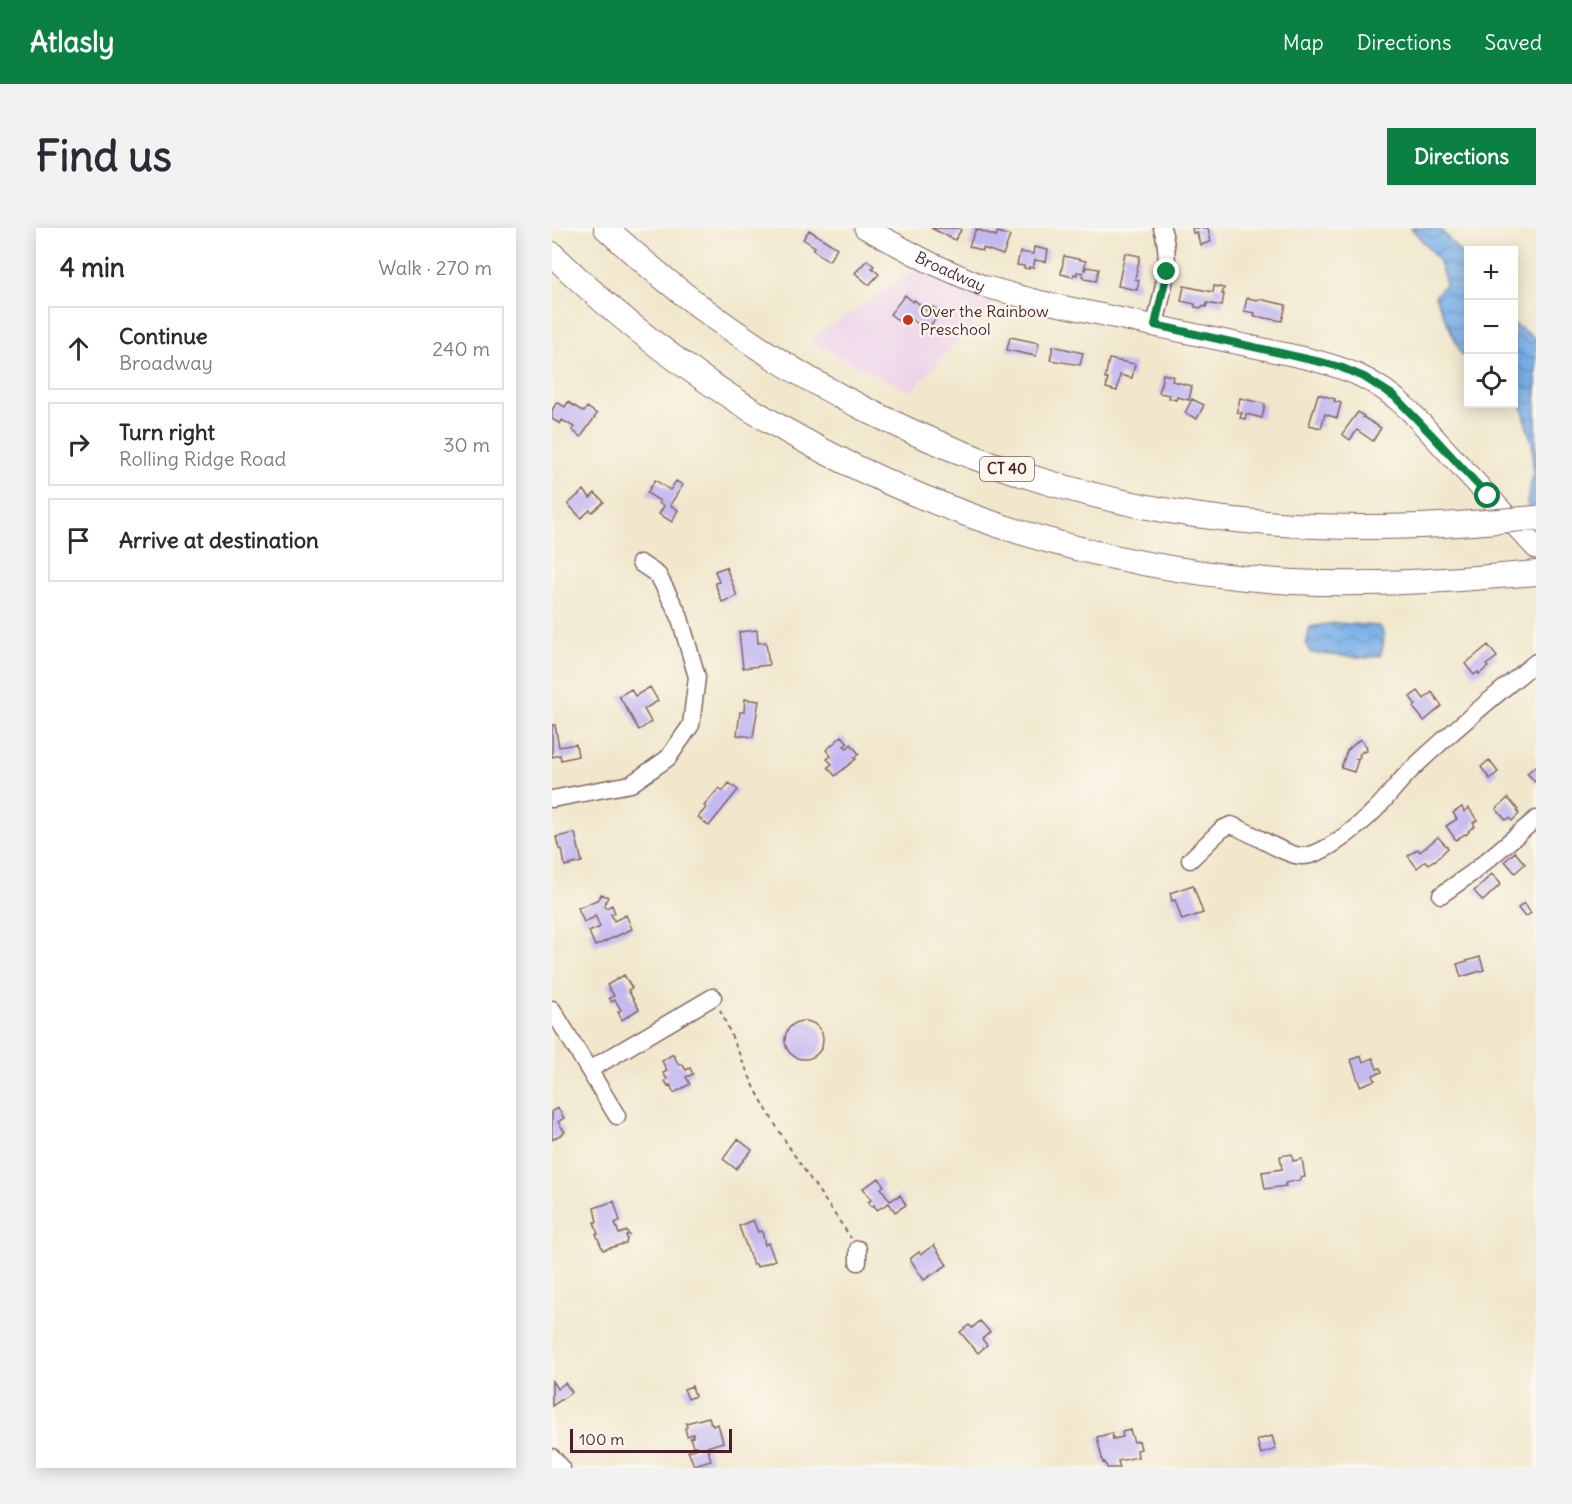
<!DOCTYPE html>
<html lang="en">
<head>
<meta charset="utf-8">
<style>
	:root { --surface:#fff; --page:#f2f2f3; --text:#2b2b33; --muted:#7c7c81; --line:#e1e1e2; --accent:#0b8043 }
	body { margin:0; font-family:Delius,sans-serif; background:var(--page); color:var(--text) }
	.controls { position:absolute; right:18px; top:18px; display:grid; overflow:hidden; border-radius:0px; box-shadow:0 3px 15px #0003 }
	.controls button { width:54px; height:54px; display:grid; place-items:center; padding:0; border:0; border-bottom:2px solid var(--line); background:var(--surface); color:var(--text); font:30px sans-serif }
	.scale { position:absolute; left:18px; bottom:15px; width:162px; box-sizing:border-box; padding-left:6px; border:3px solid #4a1f2b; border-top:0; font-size:16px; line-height:21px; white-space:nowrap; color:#4a1f2b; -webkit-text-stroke:4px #fbf7ec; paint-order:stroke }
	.stop { position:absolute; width:18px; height:18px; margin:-14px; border:4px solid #0b8043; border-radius:50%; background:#fff }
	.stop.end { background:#0b8043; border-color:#fff; box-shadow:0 2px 6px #0008 }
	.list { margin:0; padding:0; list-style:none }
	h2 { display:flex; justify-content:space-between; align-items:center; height:78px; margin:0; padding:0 24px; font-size:26px }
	h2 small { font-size:20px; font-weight:400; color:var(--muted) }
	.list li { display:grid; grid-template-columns:39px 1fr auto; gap:18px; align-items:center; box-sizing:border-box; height:84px; margin:0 12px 12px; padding:0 12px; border:2px solid var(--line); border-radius:0px }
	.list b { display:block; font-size:22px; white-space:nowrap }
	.list p { margin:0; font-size:20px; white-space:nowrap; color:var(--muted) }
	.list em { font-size:20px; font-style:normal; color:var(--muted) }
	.icon { flex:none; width:33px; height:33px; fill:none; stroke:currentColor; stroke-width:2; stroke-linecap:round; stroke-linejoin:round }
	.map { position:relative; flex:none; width:984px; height:1240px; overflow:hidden; border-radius:0px }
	header { display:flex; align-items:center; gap:36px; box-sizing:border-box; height:84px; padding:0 30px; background:var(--accent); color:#fff }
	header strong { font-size:28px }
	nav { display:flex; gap:33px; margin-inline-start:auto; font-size:21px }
	.intro { display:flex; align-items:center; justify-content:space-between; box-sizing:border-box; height:144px; padding:0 36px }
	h1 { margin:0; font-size:42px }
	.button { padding:15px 27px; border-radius:0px; background:var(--accent); color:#fff; font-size:21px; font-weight:700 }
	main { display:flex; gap:36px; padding:0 36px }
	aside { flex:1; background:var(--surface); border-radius:0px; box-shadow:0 3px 15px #0003 }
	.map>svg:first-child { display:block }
	.built { fill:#ecd1ea }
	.water { fill:url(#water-waves); stroke:#62688a; stroke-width:1.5 }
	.building { fill:#c3b8f1 }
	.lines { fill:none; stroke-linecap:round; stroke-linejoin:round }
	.minor-casing { stroke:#846563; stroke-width:19 }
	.major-casing { stroke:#846563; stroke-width:23 }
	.highway-casing { stroke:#846563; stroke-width:26 }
	.path { stroke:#846563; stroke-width:2; stroke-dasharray:4.5 4.5; stroke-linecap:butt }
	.minor { stroke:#fff; stroke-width:16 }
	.major { stroke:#fff; stroke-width:21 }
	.highway { stroke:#fff; stroke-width:24 }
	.highway-bridge-casing { stroke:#846563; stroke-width:26; stroke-linecap:butt }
	.highway-bridge { stroke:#fff; stroke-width:24 }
	.route { stroke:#0b8043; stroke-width:8 }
	.poi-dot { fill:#c8321e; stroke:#fbf7ec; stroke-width:2 }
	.labels { text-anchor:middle; stroke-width:4.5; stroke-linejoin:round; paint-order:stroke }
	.shield { fill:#fbf7ec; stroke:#7f6065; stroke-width:1.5 }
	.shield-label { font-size:15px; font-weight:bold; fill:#4a1f2b }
	.street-label { font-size:16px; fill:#4a1f2b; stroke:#fbf7ec }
	.poi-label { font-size:16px; fill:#4a1f2b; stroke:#fbf7ec; text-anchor:start }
</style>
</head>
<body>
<header>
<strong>Atlasly</strong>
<nav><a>Map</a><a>Directions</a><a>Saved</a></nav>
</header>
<div class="intro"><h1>Find us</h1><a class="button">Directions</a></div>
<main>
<aside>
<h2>4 min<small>Walk · 270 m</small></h2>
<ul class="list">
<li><svg class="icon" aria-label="ahead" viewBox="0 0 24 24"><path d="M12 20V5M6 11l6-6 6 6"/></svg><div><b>Continue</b><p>Broadway</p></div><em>240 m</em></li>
<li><svg class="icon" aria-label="right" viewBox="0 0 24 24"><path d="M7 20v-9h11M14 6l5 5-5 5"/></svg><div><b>Turn right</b><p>Rolling Ridge Road</p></div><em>30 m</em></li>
<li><svg class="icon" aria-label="arrive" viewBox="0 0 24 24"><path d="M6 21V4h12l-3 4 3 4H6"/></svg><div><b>Arrive at destination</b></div></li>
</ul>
</aside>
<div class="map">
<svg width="984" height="1240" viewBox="0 0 984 1240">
	<defs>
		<pattern id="water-waves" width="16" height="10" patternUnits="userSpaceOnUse" patternTransform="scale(1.5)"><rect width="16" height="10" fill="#7ab1e9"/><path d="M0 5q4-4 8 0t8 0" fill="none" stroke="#668fbd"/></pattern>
	</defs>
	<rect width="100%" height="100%" fill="#fbf7ec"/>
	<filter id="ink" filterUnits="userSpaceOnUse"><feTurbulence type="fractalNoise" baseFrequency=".0167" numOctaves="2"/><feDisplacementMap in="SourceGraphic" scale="12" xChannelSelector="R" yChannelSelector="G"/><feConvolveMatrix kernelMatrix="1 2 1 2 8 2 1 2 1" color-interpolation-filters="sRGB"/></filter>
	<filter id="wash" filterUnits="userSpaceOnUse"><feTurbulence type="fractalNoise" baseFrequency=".008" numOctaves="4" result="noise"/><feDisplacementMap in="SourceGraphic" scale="24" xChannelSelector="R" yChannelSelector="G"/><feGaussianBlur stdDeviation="1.35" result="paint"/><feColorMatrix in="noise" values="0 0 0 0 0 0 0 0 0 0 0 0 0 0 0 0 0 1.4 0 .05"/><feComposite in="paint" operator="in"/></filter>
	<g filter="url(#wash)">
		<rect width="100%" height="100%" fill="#f0e7cc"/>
		<path class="built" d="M366,40l78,33 -85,90 -59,-27 -42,-25z"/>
		<path class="water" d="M859,0h28l29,33v96l-6,-2 -27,-59 11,-13 -8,-24z
			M962,96l22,15v179l-9,-15 6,-30 -1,-31 -6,-18 -4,-20 -8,-15z
			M783,395l45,3c6,10 4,20 0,30l-15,2 -54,-5 -5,-8 4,-18z"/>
		<g id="blocks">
			<path class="building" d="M379,0h28l2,2 -6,10z
				M640,0h16l3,14 -11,3 -3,-13 -4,1z
				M424,1l20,7 2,-4 12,4 -7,19 -20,-7 -1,3 -13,-5z
				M257,2l28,18 -8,13 -16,-11 2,-3 -12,-8z
				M482,19l14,3 -2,12 -11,-2 -2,8 -4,-1v2l-5,-1v-2l-7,-1 3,-13 13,2z
				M573,25l15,3 -5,23 4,1 -2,10 -19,-4z
				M512,28l22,5 -2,9h2v-3l13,2 -3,12 -12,-2v-3h-2l1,-3 -6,-1v3l-3,-1 -1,3 -12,-3z
				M315,32l7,6 -2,2 7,6 -10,11 -14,-12z
				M632,58l29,6 1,-6 10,2 -2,6h2l-2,12 -15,-3 -1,4 -4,-1v2l-7,-1v-3l-14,-3z
				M353,67l8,7 1,-2 15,12 4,-5 7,6 -13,17 -23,-16 -5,7 -9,-7z
				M695,70l11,2 1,-1 27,6 -4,16 -28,-5 1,-3 -11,-2z
				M458,109l29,6 -3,13 -29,-6z
				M501,118l30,7 -3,12 -30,-5z
				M557,131l26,5 -3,14 -12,-3 -3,16 -11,-3 2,-9h-3z
				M611,146l10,2 -1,5 20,5 -3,14 -12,-3 -1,3 -7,-2 1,-3 -11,-2z
				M766,166l17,5 -1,2 7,2 -4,15 -12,-4 -4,14 -12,-3z
				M688,170l25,6 -3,14 -16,-4 -1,5 -5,-1 2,-5 -5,-1z
				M640,171l12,6 -7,14 -12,-6z
				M5,174l8,5 3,-5 16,10 3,-5 10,7 -16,23 -9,-7 2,-3 -12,-7 -2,4 -8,-5v-9z
				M806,184l6,4 -1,1 18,11 -8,13 -16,-11 -7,10 -8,-6z
				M103,252l15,10 6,-9 7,4 -13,20 8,5 -6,12 -13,-8 5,-8 -5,-3 1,-2 -13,-8z
				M32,262l6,8 5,-5 9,9 -12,10 -2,-2 -9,8 -13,-14z
				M174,339l11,29 -15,6 -7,-19 4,-1 -4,-11z
				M205,402l1,13 8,-1 3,23 -26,3 -4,-36z
				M936,417l9,12 -11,8 2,2 -9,7 -1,-2 -4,3 -9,-11z
				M98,459l8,14 -14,8 7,13 -12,8 -20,-34 12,-7 4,7z
				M866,463l6,8 8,-7 10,14 -18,15 -11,-14 3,-2 -6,-8z
				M193,471l14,2 -6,36 -16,-2 3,-23h4z
				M0,497h3l4,22 17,-3 2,12 -17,4 -1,-5 -8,2z
				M290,508l6,7 -4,3 3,2 4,-4 8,10 -5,4 2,1 -21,17 -7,-9 4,-3 -5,-5 4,-3 -5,-6z
				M808,511l7,8 -1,2 1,2 -3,1 -1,-1 -4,4 1,2 -3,2 -2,-1 3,2 -4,12 -13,-4 6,-17z
				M937,532l9,12 -8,7 -9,-12z
				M984,538v17l-9,-10z
				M177,555l9,7 -29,36 -11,-9 8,-9 -2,-2 15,-18 4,3z
				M956,570l10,12 -1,1 2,3 -7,7 -3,-3 -3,2 -10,-11z
				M910,579l2,5 5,-4 8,12 -4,3 2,3 -7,5 1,1 -3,3 -1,-1 -9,6 -10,-14 11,-7 -4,-6z
				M23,605l7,29 -17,4 -3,-17h-3l-3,-12z
				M886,609l10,11 -13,13 -1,-1 -5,4 -3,-3 -9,7 -9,-12 10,-7 2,3z
				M963,624l10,12 -10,9 -10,-12z
				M940,646l9,10 -18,17 -9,-10z
				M641,657l10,28 -21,7 -7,-20 -3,1 -2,-8z
				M49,666l7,3 -4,8 2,3 6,-3 3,8 -4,1 3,7 12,-6 6,14 -37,17 -6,-14 11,-5 -5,-12 -2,3 -9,4 -6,-14 21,-9z
				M972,675l7,10 -6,4 -7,-9z
				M928,729l4,13 -23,7 -4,-13z
				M72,747l8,13 -4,2 11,19 -17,11 -4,-8 3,-2 -6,-10 -3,2 -3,-4 5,-2 -7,-11z
				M233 812a19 19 0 1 1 38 0a19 19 0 1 1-38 0Z
				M121,826l6,11 3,-1 4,6 4,-2 3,6 -7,3 4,7 -16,9 -4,-8 -2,1 -3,-5 2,-2 -4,-6 4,-2 -5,-10z
				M809,828l2,6 10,-4 4,11 3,-1 2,4 -9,3 2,5 -15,6 -9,-26z
				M6,880l6,10 -6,4 7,10 -13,8v-29z
				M186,911l14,11 -16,19 -13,-10z
				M740,926l1,7 9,-2 3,18 -5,1v2l-15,3 1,3 -21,3 -3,-17 20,-3 -2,-13z
				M327,950l5,8 -3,2 9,13 10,-6 6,10 -11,7 -6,-9 -12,7 -3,-5 -2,2 -4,-5 3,-2 -8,-12z
				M62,973l6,20 -5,2 4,11 8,-3 2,4h-3l1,4 -1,4 -23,7 -7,-16h2l-4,-12h3l-3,-14z
				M201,992l5,12 4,-1 3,14 3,-2 7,17 -18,7 -1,-3 -3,1 -14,-39z
				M382,1017l13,20 -23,15 -14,-21 9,-7 2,2z
				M428,1093l10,11 -8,7 5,6 -9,8 -18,-21 9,-7 3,3z
				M0,1153l5,8 8,-6 7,9 -20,14z
				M140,1158l3,10 -7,3 -4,-10z
				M157,1189l2,7h1l1,2 5,-2 5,18 -16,5 4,13 -17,5 -6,-14 8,-2v-3h-3l-3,-8 3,-1v-3l-6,2 -2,-8 2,-1 -1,-4z
				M578,1202l4,12 5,-1 2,8 -4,1 1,7 -20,4 2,7h-13l-2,-6 -2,1 -6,-26 15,-4 1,6 10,-2 -1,-5z
				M720,1208l4,13 -15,5 -4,-14z"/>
		</g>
	</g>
	<g filter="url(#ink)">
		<use href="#blocks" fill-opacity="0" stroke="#846563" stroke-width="1.5"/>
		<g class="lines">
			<g class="minor-casing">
				<path id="minor" d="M603,97c7,-32 18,-64 7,-97
					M0,571l79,-15 37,-26 23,-33 6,-48 -18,-62 -21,-40 -18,-12
					M638,632l32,-31 9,-4c19,6 54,31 71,31 22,0 58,-31 73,-46 12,-12 21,-25 33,-37 10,-10 20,-19 30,-28 32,-29 65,-56 98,-83
					M889,667l31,-22 64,-54
					M0,781l65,107
					M37,842l124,-73
					M306,1034v-13
					M0,1229l10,11"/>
			</g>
			<g class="major-casing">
				<g id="major">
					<path id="s1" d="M313,0l64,34 54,24 55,15 263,56c46,11 74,21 109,54l126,137"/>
				</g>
			</g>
			<g class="highway-casing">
				<path id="highway" d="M54,0c162,151 368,254 588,287 92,13 185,15 278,8
					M0,26c198,194 466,312 742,328 81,4 161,-2 242,-9"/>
			</g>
			<path class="path" d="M168,782c13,28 24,57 38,84 27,51 61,97 93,144"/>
			<use href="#minor" class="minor"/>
			<use href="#major" class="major"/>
			<use href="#highway" class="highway"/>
			<g class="highway-bridge-casing">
				<path id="highway-bridge" d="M920,295l64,-5"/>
			</g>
			<use href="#highway-bridge" class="highway-bridge"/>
		</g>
	</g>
	<g class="lines" filter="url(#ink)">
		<path class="route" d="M615,44l-12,53 170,38 15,4 24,10 30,19 37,38 57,62"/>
	</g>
	<circle class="poi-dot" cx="356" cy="92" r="6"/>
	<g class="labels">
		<rect class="shield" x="428" y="229" width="54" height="24" rx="4.5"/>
		<g class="shield-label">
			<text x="455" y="246">CT 40</text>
		</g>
		<g class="street-label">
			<text dy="6" stroke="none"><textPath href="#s1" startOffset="96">Broadway</textPath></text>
		</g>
		<g class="poi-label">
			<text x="368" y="89">Over the Rainbow<tspan x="368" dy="18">Preschool</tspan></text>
		</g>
	</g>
</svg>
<div class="controls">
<button>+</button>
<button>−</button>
<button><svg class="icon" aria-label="locate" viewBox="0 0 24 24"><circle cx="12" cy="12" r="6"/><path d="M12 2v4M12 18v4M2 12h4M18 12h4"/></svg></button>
</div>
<div class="scale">100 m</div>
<div class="stop" style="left:936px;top:268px"></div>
<div class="stop end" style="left:615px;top:44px"></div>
</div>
</main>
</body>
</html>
